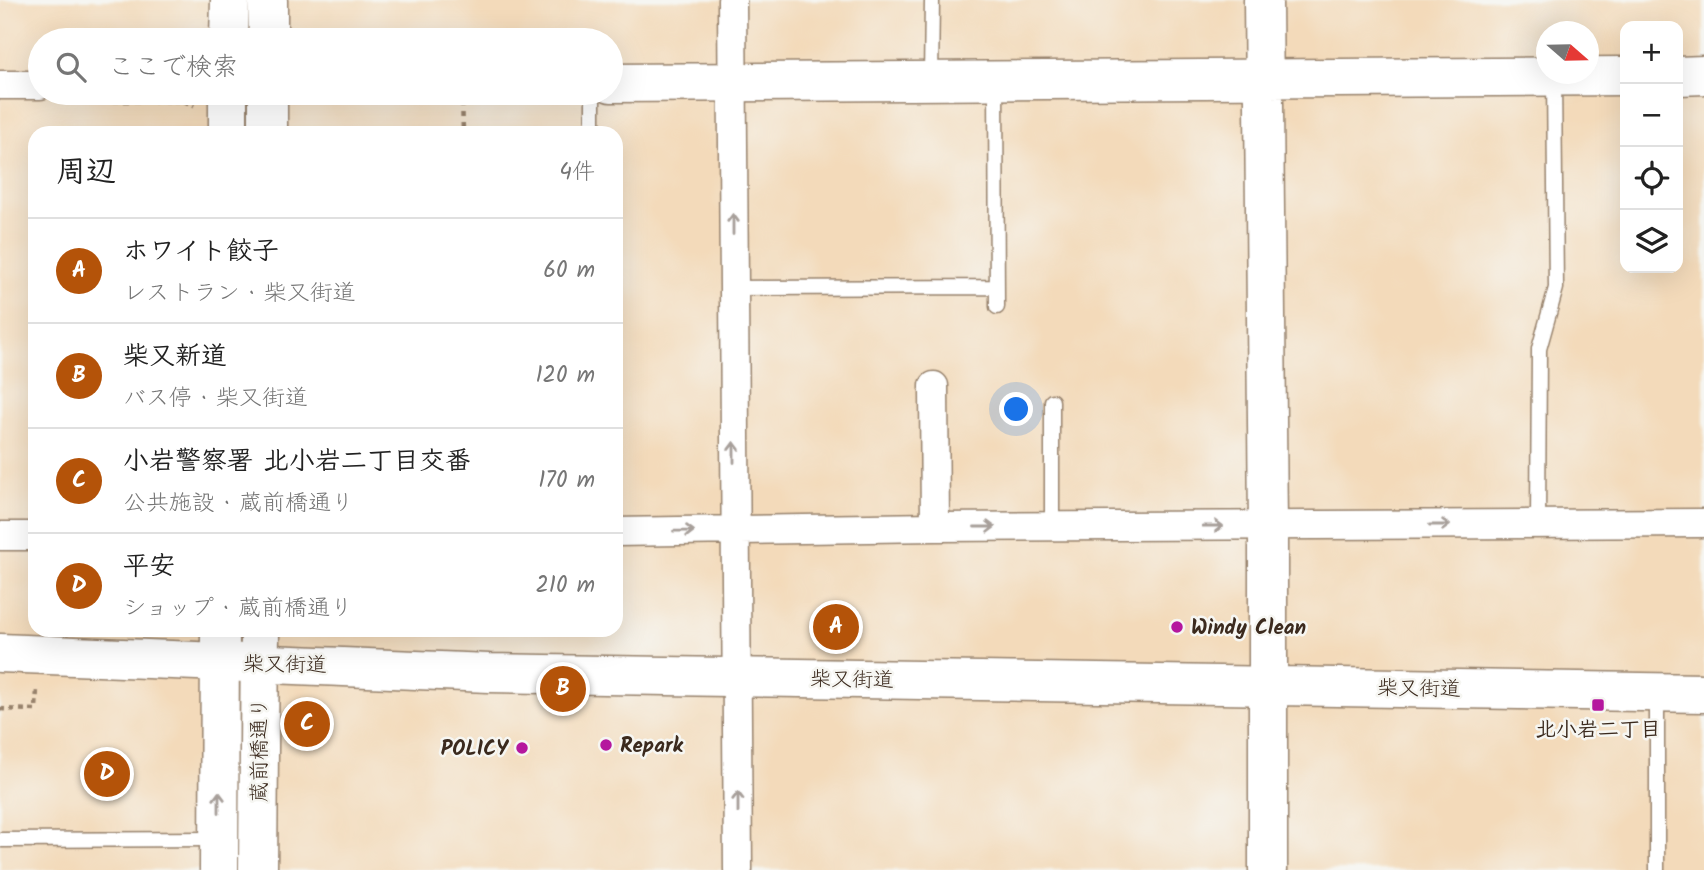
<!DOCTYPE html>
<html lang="ja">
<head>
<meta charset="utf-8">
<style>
	:root { --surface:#fff; --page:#f2f2f2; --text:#222; --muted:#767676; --line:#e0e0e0; --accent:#b45309 }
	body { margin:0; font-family:Kalam,"Klee One",sans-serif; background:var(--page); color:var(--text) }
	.controls { position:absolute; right:21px; top:21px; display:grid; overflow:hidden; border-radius:14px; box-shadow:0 7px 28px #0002 }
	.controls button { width:63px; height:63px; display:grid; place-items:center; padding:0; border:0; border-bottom:2px solid var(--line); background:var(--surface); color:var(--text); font:35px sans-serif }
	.compass { position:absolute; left:1536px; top:21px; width:63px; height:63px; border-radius:50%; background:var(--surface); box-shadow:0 7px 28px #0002; rotate:110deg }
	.you { position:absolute; left:1017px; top:410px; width:24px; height:24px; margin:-18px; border:5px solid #fff; border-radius:50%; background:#1a73e8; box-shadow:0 0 0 10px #1a73e833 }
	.badge { display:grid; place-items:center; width:46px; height:46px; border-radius:50%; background:var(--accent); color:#fff; font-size:23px; font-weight:700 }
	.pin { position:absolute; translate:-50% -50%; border:4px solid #fff; box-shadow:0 2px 7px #0006 }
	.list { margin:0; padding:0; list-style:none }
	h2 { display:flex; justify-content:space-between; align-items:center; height:91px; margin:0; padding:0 28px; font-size:30px }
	h2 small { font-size:23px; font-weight:400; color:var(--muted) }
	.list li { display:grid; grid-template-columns:46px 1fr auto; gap:21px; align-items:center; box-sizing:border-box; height:105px; padding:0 28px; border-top:2px solid var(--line) }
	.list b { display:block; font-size:26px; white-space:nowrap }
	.list p { margin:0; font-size:23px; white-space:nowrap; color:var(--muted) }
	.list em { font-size:23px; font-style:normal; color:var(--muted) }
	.icon { flex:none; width:38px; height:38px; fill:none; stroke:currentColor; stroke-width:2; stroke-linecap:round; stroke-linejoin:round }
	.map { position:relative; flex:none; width:1704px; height:870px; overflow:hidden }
	.search { position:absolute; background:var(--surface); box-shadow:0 7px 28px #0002; left:28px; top:28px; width:595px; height:77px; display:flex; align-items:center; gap:18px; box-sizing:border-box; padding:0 24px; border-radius:38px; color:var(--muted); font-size:26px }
	.panel { position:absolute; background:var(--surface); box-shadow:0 7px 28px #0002; left:28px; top:126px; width:595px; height:511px; border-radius:21px }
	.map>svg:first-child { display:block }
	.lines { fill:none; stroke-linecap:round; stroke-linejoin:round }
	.lane-casing { stroke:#97826c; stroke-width:17 }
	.street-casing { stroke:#97826c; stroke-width:31 }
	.secondary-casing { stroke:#97826c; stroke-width:41 }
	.primary-casing { stroke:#97826c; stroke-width:41 }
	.path { stroke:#97826c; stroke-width:4.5; stroke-dasharray:5 5; stroke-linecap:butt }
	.lane { stroke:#fff; stroke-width:14 }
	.street { stroke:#fff; stroke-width:28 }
	.secondary { stroke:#fff; stroke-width:38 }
	.primary { stroke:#fff; stroke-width:38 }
	.oneway { stroke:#a79f9a }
	.poi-dot { fill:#b5179e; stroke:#f6f6f2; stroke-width:2.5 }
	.labels { text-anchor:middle; stroke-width:5; stroke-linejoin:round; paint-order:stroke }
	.poi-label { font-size:21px; font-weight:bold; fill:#3b2a1e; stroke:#f6f6f2; text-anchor:start }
	.street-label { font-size:21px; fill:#3b2a1e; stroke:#f6f6f2 }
</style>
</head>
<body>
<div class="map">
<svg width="1704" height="870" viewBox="0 0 1704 870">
	<rect width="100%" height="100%" fill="#f6f6f2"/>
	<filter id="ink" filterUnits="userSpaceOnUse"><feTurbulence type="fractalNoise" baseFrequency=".0143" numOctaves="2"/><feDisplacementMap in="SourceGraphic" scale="14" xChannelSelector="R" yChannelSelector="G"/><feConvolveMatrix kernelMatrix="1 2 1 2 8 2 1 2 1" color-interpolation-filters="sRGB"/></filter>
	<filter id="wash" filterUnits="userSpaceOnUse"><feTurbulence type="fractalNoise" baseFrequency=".00686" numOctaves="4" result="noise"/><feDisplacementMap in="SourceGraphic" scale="28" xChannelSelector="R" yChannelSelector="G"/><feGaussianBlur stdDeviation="1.57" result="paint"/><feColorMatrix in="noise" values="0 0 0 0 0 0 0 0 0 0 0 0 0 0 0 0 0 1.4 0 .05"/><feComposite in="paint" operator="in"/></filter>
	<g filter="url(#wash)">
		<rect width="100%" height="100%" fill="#f3daba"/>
	</g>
	<g filter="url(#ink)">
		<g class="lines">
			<g class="lane-casing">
				<path id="lane" d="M931,79l1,-79
					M996,80l1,227
					M593,93v40
					M733,288l263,-1
					M1538,524l1,-175 17,-61 -2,-210
					M1052,527v-126
					M1657,694v176
					M0,840l217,-1"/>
			</g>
			<g class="street-casing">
				<path id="street" d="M732,0l6,870
					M0,85h40
					M934,386l1,141
					M616,532l319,-5 769,-4
					M0,536h35"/>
			</g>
			<g class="secondary-casing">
				<path id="secondary" d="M1263,0l5,526v344
					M1678,76l26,-1
					M611,83l1014,-7
					M0,653l489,20 1215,20"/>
			</g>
			<g class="primary-casing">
				<path id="primary" d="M268,0v40
					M229,40l1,-40
					M228,133v-40
					M268,133v-40
					M219,870l1,-240
					M258,870l2,-240"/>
			</g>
			<path class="path" d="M462,93l1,40
				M64,101h120l10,5
				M0,709l36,1 1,-22"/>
			<use href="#lane" class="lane"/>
			<use href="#street" class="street"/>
			<use href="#secondary" class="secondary"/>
			<use href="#primary" class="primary"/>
		</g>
		<defs><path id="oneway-shaft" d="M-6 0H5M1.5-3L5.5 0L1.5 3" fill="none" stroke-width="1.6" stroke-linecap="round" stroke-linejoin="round" transform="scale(1.75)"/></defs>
		<g class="oneway">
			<use href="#oneway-shaft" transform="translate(733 224) rotate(-90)"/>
			<use href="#oneway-shaft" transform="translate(734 452) rotate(-90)"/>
			<use href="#oneway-shaft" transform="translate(1440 525)"/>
			<use href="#oneway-shaft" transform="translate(1213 526)"/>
			<use href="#oneway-shaft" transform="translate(985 527)"/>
			<use href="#oneway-shaft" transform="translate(684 531) rotate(-1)"/>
			<use href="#oneway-shaft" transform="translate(219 802) rotate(-90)"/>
			<use href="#oneway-shaft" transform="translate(738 802) rotate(-90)"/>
		</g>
	</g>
	<g class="poi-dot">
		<circle cx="1177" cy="627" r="7"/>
		<rect x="1591" y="698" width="14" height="14" rx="3.5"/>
		<circle cx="606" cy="745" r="7"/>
		<circle cx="522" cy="748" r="7"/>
	</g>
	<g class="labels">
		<g class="poi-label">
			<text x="1191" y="634">Windy Clean</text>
			<text x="1598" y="736" text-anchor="middle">北小岩二丁目</text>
			<text x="620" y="752">Repark</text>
			<text x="508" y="755" text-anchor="end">POLICY</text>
		</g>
		<g class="street-label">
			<text transform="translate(285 664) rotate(1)" y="7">柴又街道</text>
			<text transform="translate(852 679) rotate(1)" y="7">柴又街道</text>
			<text transform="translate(1419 688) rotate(1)" y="7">柴又街道</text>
			<text transform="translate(259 750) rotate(-90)" y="7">蔵前橋通り</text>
		</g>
	</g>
</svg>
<div class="controls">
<button>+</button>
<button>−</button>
<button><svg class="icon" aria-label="locate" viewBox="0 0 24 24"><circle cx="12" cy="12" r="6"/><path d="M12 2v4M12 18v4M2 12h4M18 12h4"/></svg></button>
<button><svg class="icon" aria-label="layers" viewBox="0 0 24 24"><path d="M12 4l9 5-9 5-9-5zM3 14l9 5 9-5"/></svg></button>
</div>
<svg class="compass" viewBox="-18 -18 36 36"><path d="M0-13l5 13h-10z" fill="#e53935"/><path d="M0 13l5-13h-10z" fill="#767676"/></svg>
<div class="you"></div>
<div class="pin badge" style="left:836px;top:627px">A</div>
<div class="pin badge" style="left:563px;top:689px">B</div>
<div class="pin badge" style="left:307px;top:724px">C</div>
<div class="pin badge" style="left:107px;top:774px">D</div>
<div class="search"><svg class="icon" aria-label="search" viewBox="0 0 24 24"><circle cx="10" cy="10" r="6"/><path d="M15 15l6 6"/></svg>ここで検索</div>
<section class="panel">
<h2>周辺<small>4件</small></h2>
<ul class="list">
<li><span class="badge">A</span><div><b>ホワイト餃子</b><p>レストラン · 柴又街道</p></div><em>60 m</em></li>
<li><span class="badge">B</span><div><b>柴又新道</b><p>バス停 · 柴又街道</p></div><em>120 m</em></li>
<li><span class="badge">C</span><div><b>小岩警察署 北小岩二丁目交番</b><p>公共施設 · 蔵前橋通り</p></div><em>170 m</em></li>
<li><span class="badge">D</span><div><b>平安</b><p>ショップ · 蔵前橋通り</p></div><em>210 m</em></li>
</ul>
</section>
</div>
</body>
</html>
